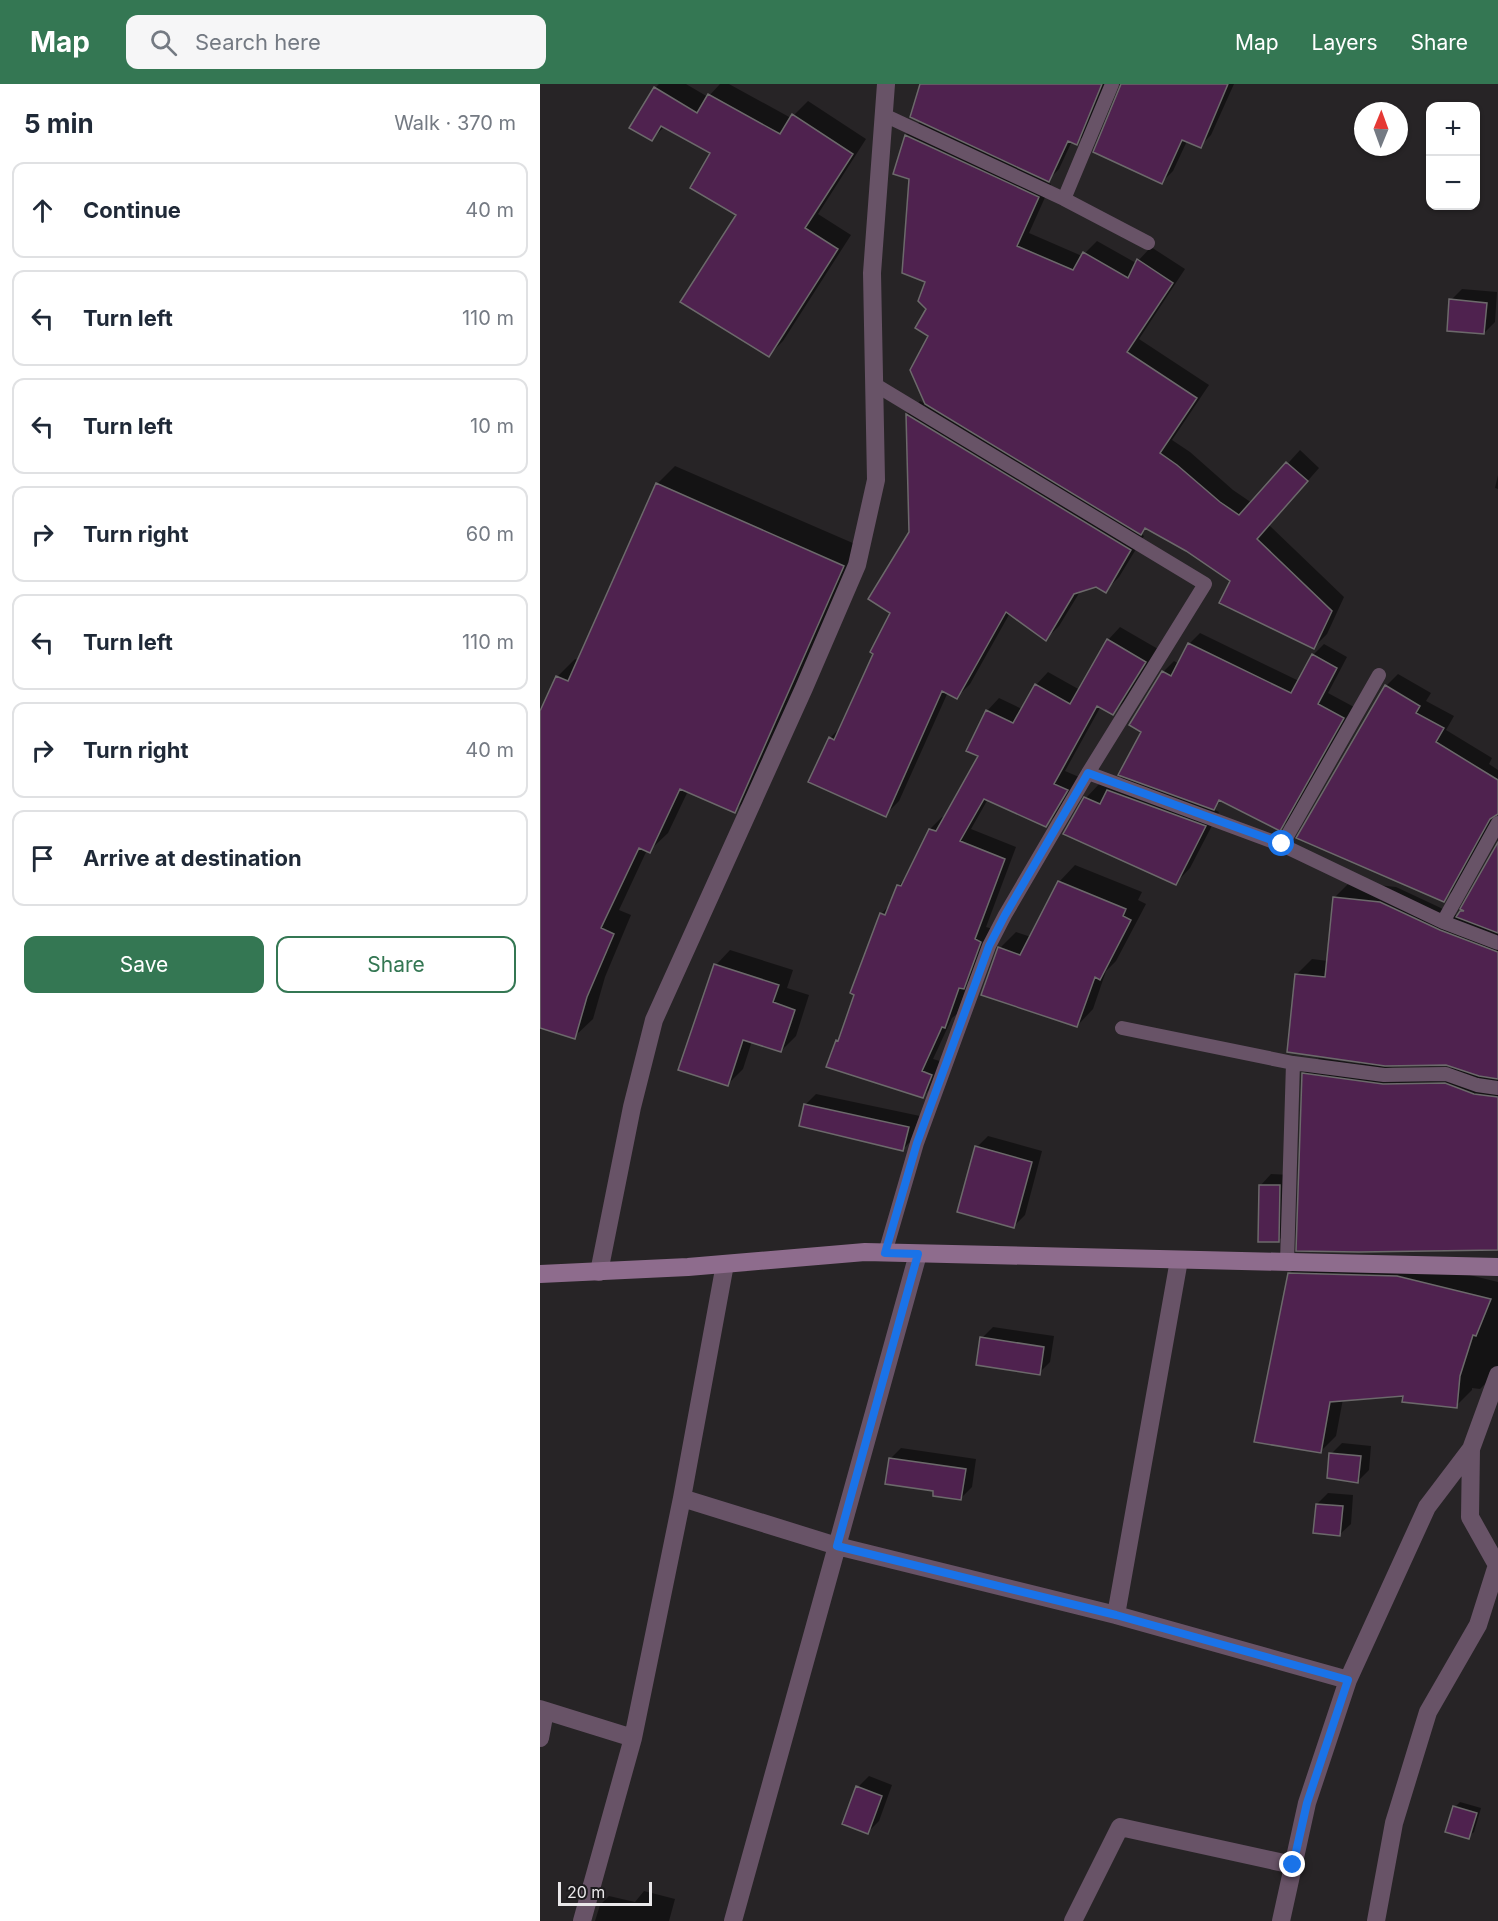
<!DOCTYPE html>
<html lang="en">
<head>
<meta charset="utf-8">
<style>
	:root { --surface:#fff; --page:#f6f6f7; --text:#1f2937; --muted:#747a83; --line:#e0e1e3; --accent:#347753 }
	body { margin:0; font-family:Inter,sans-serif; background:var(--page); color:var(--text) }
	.controls { position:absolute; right:18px; top:18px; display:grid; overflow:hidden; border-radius:12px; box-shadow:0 2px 4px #0004 }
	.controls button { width:54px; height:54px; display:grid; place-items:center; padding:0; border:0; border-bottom:2px solid var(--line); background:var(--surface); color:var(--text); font:30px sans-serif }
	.compass { position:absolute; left:814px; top:18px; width:54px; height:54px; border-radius:50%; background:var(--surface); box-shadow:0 2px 4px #0004; rotate:1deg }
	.scale { position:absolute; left:18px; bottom:15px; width:94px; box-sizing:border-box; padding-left:6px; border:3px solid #eae8ea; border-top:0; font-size:16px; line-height:21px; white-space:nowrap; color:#eae8ea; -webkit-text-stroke:4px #1d1b1d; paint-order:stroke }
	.stop { position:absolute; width:18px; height:18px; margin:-14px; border:4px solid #1a73e8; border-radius:50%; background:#fff }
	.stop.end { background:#1a73e8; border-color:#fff; box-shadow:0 2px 6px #0008 }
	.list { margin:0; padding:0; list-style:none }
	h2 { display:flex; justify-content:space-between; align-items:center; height:78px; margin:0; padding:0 24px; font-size:26px }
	h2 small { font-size:20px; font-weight:400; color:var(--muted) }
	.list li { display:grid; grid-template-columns:39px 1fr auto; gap:18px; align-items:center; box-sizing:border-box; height:96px; margin:0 12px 12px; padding:0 12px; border:2px solid var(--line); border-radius:12px }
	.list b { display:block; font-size:22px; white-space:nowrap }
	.list em { font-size:20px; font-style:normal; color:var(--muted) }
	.actions { display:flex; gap:12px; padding:18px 24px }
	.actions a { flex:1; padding:14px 0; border:2px solid var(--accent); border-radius:12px; text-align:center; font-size:21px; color:var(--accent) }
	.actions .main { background:var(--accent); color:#fff }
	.icon { flex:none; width:33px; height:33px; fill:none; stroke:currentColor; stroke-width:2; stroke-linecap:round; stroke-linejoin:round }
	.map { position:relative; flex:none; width:958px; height:1837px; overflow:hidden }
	header { display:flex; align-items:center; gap:36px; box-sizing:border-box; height:84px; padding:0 30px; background:var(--accent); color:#fff }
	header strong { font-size:28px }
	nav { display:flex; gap:33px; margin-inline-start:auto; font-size:21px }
	.search { width:420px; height:54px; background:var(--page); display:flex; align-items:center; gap:15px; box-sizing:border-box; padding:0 21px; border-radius:12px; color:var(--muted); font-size:22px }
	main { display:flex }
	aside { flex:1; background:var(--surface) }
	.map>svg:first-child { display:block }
	.shadow { fill:#0007; fill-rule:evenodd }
	.building { fill:#4f224f; stroke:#6c696b; stroke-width:1.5 }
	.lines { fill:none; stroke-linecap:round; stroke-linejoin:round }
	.lane { stroke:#685367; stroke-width:14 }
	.street { stroke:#685367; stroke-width:18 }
	.secondary { stroke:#8e6c8d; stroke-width:18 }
	.route { stroke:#1a73e8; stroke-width:8 }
</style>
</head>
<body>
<header>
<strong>Map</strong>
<div class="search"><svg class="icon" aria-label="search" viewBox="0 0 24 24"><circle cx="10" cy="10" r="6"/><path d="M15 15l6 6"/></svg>Search here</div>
<nav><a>Map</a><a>Layers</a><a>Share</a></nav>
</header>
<main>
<aside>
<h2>5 min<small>Walk · 370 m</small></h2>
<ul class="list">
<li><svg class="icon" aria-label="ahead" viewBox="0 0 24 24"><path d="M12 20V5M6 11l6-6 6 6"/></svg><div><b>Continue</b></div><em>40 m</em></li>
<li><svg class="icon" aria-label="left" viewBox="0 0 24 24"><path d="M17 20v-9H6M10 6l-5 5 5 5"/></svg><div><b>Turn left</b></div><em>110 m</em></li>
<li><svg class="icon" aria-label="left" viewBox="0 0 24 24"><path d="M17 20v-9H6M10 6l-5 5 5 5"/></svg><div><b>Turn left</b></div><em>10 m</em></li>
<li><svg class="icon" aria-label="right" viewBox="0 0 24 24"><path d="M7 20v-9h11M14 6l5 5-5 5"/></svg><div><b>Turn right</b></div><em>60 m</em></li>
<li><svg class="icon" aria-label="left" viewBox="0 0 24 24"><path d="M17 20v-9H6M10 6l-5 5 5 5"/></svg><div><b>Turn left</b></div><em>110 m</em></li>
<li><svg class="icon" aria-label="right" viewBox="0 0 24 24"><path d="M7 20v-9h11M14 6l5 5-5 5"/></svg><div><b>Turn right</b></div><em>40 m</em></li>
<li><svg class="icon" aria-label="arrive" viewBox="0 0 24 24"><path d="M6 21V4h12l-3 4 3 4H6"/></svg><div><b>Arrive at destination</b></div></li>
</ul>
<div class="actions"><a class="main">Save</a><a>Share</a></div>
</aside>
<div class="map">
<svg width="958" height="1837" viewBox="0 0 958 1837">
	<rect width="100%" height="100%" fill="#272426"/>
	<path class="shadow" d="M119,0h27l22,13 12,-13h9l62,34 17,-17 58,38 -48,75 33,21 -68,106 -14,14 -31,-141 -26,-61 -47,-27 -13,13 3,-51z
		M382,0h186l-20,48 -12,11 -4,-2 -13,28 -13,13 5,2 -22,49 53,23 15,-15 39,22 15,-16 34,22 -46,70 70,46 -37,55 18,12 43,38 19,13 48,-53 19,18 -50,57 75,72 -17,37 -13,13 -82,-67 -45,-30 -41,-23 -6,6 4,3 -25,41 -14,14 -9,-6 -15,5 -22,36 -13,13 -36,-26 -40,71 -13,13 -9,-5 -49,109 -14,14 -55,-77 13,-13 49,-113 18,-80 -3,-118 13,-13 7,4 3,-70 -3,-53 -16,-104 -16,-5 11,-38 15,-14z
		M581,0h113l-23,51 -11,11 -13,-5 -14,30 -11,11z
		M922,205l35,3 -2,30 -11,11 -33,-33z
		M135,382l187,81 -109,246 -18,18 -47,-20 -20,42 -19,18 -2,-1 -28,60 12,5 -26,62 -12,42 -19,18 -34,-10v-312l17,-38 18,-18 4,1 78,-176z
		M958,391v14l-3,-1z
		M580,543l38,22 -33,52 -12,12 -12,-7 -36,65 14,6 -21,36 -12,12 -58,-26 -17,30 45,18 -30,80 7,2 -17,46 -8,7 -11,32 -5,4 -19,41 10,3 -8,22 -13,13 -85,-56 4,-4 40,-123 10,-10 7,-18 9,-9 23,-48 12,-12 3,1 35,-62 7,-45 12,-13 23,11 14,-24 12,-13 32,18 28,-50z
		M660,549l99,48 14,-26 11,-11 23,13 -19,36 26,14 -63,111 -11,11 -58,-29 -9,9 6,3 -29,56 -14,15 -90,-85 14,-15 11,5 13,-13 19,-43 -12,-8 32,-52 11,-11 5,3 10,-20z
		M858,590l33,19 -5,8 28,15 -8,14 46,28 -3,6 9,6v43l-43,76 -12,11 -57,-214z
		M958,761v404l-195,-175 16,-16 41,6v-3l-64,-86 16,-16 16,2 6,-63 16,-16 46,5 62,29zM909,980l11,4 -61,1 -19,-3v-1z
		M535,781l67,27 -4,8 8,4 -30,57 -10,10 -13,38 -16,17 -77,-78 16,-16 15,5 28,-55z
		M190,866l63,20 -6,18 22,7 -13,41 -15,15 -29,-10 -9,28 -15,15 -12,-119z
		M276,1010l104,22 -6,22 -11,11 -98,-44z
		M448,1052l54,15 -17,64 -11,11 -37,-79z
		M731,1090l20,1 -2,55 -11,11 -18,-55z
		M765,1174l108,3 85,21v84l-3,8 -15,15 -8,-1v2l-16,16 -51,-11 -62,4 -7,37 -15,15 -32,-177z
		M453,1243l61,9 -4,26 -11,11 -57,-35z
		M802,1359l29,3 -2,24 -11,11 -27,-27z
		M361,1364l75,11 -4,28 -11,11 -26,-9 -45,-30z
		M788,1409l25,2 -2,29 -12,11 -22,-31z
		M329,1692l23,9 -13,36 -11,11 -10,-45z
		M920,1718l21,6 -7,24 -6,5 -13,-30z
		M104,1807l31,8 -6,22h-74l5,-16 9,-9 26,6z"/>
	<path class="building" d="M380,0h182l-25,61 -9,-4 -19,41 -139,-65z
		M581,0h107l-27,64 -19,-8 -20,44 -69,-32z
		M114,3l43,26 11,-19 72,40 12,-20 61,40 -48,74 33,21 -69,108 -89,-55 56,-87 -46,-27 20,-35 -49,-27 -9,15 -23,-13z
		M365,51l134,62 -22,49 56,24 10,-18 45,26 9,-19 36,24 -46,69 70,46 -37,55 17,12 43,37 19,13 47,-53 22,19 -51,58 75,72 -18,38 -95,-46 11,-22 -44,-30 -41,-23 -4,7 -216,-131 -15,-34 18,-34 -13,-8 11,-19 -8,-8 7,-19 -23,-9 7,-94 -16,-5z
		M909,215l38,4 -3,31 -37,-3z
		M366,330l225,136 -25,43 -10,-6 -22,7 -28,47 -40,-29 -49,87 -15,-8 -56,126 -78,-35 21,-45 5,3 39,-86 -3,-2 20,-39 -22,-14 41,-67z
		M116,399l188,83 -109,247 -55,-24 -30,64 -11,-5 -38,80 13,6 -27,63 -12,42 -35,-11v-317l16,-35 12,5z
		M567,555l39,23 -33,53 -16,-9 -43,78 14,6 -22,37 -62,-28 -24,42 45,18 -30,80 6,3 -17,47 -5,-1 -14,40 -3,-1 -20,44 10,4 -9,23 -97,-31 10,-27 2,1 16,-46 -4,-2 30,-80 5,2 12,-30 4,1 28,-57 7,2 42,-75 -12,-5 20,-41 27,13 22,-39 35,20z
		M648,559l103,50 21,-39 25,14 -19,36 26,14 -64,113 -61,-31 -5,10 -96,-35 23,-43 -12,-7 33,-54 9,5z
		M845,601l35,21 -4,7 28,15 -8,14 62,38v34l-8,5 -46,83 -148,-64z
		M567,706l99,36 -30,59 -113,-51 21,-37 16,7z
		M958,758v91l-42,-16 4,-6h4l-4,-2z
		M518,797l68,28 -3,7 8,4 -31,60 -5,-3 -18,50 -96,-32 17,-48 22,8z
		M793,813l47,5 60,28 58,22v127l-19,-3 -33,-11 -61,1 -98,-14 8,-78 30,3z
		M174,880l65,21 -6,17 22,8 -14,42 -38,-12 -15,46 -50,-16z
		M762,989l81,11 62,-1 29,11 24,3v153l-139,2 -63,-1z
		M264,1020l105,23 -6,24 -104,-25z
		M435,1062l57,16 -18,66 -57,-16z
		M719,1101h21l-1,57h-21z
		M748,1189l109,3 94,23 -15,37 -3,-1 -13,41 -3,32 -55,-6 1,-6 -73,6 -9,51 -67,-11z
		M440,1253l64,10 -4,28 -64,-10z
		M789,1369l32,3 -3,27 -31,-5z
		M349,1374l77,11 -5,31 -28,-4v-5l-48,-7z
		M776,1420l27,2 -3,30 -27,-3z
		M316,1702l26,10 -14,38 -26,-10z
		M913,1722l24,7 -8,26 -24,-7z"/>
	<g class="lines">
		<path class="lane" d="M344,31l180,84 84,44
			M524,115l48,-115
			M334,300l331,200 -117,189 -83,142 -16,31 -72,197 -32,110
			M548,689l194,72 161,77 55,21
			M742,761l97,-170
			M903,838l55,-99
			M582,944l171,35 91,12 62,-1 31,11 21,3
			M747,1178l6,-199"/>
		<path class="street" d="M59,1188l33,-165 22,-87 150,-332 53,-123 19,-85 -4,-207 14,-189
			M142,1414l155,48 279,69 63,-355
			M576,1531l232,65
			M0,1625l93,29 49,-240 43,-234
			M0,1654l5,-27
			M42,1837l51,-183
			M193,1837l185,-667
			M533,1837l47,-94 173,38
			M741,1837l26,-118 41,-123 79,-173 44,-58
			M836,1837l18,-98 34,-111 50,-87 19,-60 -27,-48 1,-68 27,-74"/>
		<path class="secondary" d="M0,1190l148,-7 177,-15 633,15"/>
	</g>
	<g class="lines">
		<path class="route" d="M742,760l-194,-71 -83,142 -16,31 -72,197 -32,110 33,1 -81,292 279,69 232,65 -41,123 -14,62"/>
	</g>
</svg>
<div class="controls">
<button>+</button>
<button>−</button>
</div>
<svg class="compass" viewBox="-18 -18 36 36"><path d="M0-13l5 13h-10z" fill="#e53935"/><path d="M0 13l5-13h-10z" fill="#747a83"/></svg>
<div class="scale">20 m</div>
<div class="stop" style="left:742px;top:760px"></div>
<div class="stop end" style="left:753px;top:1781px"></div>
</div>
</main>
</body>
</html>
